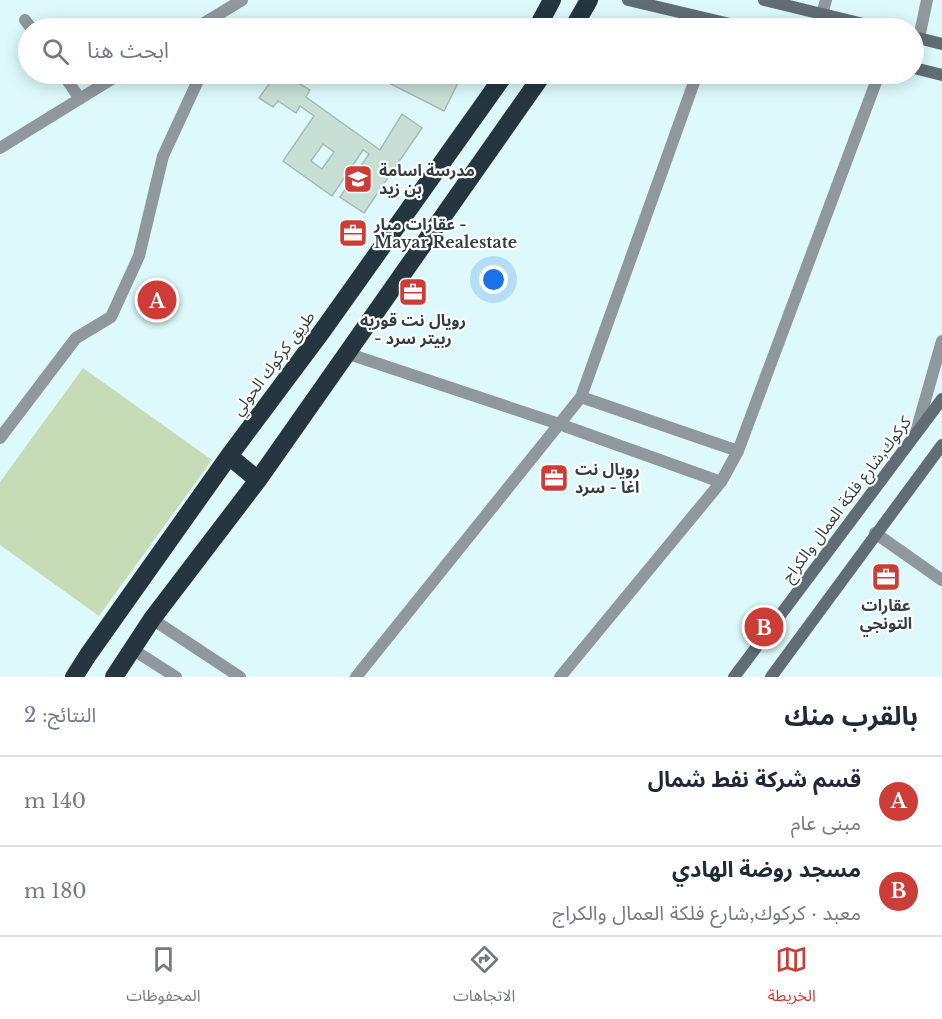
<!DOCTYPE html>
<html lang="ar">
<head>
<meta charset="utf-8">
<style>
	:root { --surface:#fff; --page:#f2f2f3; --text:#1f2937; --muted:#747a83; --line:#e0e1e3; --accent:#cb3d36 }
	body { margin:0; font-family:"Libre Baskerville","Noto Sans Arabic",serif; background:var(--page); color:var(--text); direction:rtl }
	.you { position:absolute; left:494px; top:280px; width:21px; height:21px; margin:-15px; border:4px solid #fff; border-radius:50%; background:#1a73e8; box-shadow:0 0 0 9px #1a73e833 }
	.badge { display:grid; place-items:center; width:39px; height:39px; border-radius:50%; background:var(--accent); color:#fff; font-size:20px; font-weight:700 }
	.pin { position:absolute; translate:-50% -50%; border:3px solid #fff; box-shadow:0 2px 6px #0006 }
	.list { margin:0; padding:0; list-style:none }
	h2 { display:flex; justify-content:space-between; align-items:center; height:78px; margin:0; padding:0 24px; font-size:26px }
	h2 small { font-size:20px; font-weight:400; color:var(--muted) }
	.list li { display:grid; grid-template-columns:39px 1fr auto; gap:18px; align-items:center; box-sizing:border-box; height:90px; padding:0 24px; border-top:2px solid var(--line) }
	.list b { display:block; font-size:22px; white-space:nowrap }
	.list p { margin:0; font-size:20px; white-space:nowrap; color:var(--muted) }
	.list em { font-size:20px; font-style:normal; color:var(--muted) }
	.icon { flex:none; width:33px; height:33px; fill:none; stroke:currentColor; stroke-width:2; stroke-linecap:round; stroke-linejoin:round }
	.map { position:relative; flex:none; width:942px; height:677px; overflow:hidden; direction:ltr }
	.search { position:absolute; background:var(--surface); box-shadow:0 3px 15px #0003; left:18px; right:18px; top:18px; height:66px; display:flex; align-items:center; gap:15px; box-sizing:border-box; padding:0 21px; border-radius:33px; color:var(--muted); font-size:22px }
	.sheet { height:258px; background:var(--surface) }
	nav { display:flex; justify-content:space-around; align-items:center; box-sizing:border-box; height:84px; border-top:2px solid var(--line); background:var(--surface); font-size:16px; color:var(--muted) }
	nav a { display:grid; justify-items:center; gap:3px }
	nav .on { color:var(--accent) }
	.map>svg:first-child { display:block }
	.green { fill:#c6dcb6 }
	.building { fill:#c8dfd5; stroke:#a5bcb2; stroke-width:1.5; fill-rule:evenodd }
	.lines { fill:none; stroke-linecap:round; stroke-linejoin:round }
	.street { stroke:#8f989d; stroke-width:12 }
	.secondary { stroke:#616d75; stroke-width:12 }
	.highway { stroke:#253640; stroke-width:18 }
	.labels { text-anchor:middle; stroke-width:4.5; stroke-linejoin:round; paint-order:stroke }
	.poi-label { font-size:16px; font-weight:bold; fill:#333e3e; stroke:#fff; text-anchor:start }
	.street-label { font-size:16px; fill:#333e3e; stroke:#fff }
</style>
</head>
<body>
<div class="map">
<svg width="942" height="677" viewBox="0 0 942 677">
	<rect width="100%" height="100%" fill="#ddf9fb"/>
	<path class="green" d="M83,368l129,92 -113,156 -99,-71v-63z"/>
	<path class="building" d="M276,74h7l27,16 -4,7 74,53 22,-36 20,14 -58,85 -24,-16 29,-43 -6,-4 -31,46 -49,-35 31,-45 -14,-10 -4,7 -18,-12 -5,6 -14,-9zM323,144l11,8 -12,17 -11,-8z
		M376,74h78l7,3 -17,34 -69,-35z"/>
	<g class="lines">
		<path class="street" d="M822,14l4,-14
			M25,20l6,8
			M196,28l46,-28
			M919,38l8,-38
			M63,74l17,25
			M0,148l120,-74
			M346,353l213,71 162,58
			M581,397l157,54
			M916,432l26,-91
			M0,438l76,-100 35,-21 28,-61 24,-100 38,-82
			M875,533l67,47
			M152,619l88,58
			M132,649l44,28
			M356,677l225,-280 116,-323
			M560,677l161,-195 17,-31 141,-377"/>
		<path class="secondary" d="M628,0l119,28
			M764,0l116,28
			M914,37l28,7
			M914,68l28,7
			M734,677l208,-278
			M771,677l171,-232"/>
		<path class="highway" d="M537,28l15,-28
			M573,28l16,-28
			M229,456l29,24
			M74,677l14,-22 141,-199 94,-126 182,-256
			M114,677l38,-58 106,-139 285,-406"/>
	</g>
	<defs>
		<g id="school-square" transform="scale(1.5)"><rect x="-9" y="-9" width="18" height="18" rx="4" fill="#cb3d36" stroke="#fff"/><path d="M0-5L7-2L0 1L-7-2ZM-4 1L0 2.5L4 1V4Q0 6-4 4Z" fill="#fff"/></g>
		<g id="office-square" transform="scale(1.5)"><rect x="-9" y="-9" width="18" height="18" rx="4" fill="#cb3d36" stroke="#fff"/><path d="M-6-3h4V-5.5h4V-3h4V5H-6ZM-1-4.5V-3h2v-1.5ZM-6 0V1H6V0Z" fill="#fff"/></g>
	</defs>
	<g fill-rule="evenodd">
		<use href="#school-square" x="358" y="179"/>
		<use href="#office-square" x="353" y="233"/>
		<use href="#office-square" x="413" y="292"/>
		<use href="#office-square" x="554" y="478"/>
		<use href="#office-square" x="886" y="577"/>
	</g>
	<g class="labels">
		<g class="poi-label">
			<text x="379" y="176">مدرسة اسامة<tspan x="379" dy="18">بن زيد</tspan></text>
			<text x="374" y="230">عقارات ميار -<tspan x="374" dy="18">Mayar Realestate</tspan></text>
			<text x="413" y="326" text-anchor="middle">رويال نت قوريه<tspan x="413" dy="18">- ربيتر سرد</tspan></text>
			<text x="575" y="475">رويال نت<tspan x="575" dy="18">اغا - سرد</tspan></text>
			<text x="886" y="611" text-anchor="middle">عقارات<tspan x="886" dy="18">التونجي</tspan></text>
		</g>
		<g class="street-label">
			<text transform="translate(273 363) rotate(-53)" y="6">طريق كركوك الحولي</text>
			<text transform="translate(846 499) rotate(-53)" y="6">كركوك,شارع فلكة العمال والكراج</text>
		</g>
	</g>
</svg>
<div class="you"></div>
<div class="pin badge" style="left:157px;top:300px">A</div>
<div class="pin badge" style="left:764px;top:627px">B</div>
<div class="search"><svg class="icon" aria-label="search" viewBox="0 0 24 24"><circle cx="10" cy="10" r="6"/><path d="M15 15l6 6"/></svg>ابحث هنا</div>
</div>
<section class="sheet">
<h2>بالقرب منك<small>النتائج: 2</small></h2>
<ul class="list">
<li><span class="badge">A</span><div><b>قسم شركة نفط شمال</b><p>مبنى عام</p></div><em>140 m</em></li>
<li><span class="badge">B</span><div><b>مسجد روضة الهادي</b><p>معبد · كركوك,شارع فلكة العمال والكراج</p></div><em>180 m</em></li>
</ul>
</section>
<nav>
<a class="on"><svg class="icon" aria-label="map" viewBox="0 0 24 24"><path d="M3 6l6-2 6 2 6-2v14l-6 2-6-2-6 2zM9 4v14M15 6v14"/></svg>الخريطة</a>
<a><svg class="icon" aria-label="directions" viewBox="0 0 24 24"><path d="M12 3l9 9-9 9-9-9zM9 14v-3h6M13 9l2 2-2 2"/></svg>الاتجاهات</a>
<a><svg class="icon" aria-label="saved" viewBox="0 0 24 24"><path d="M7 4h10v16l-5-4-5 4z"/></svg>المحفوظات</a>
</nav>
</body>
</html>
